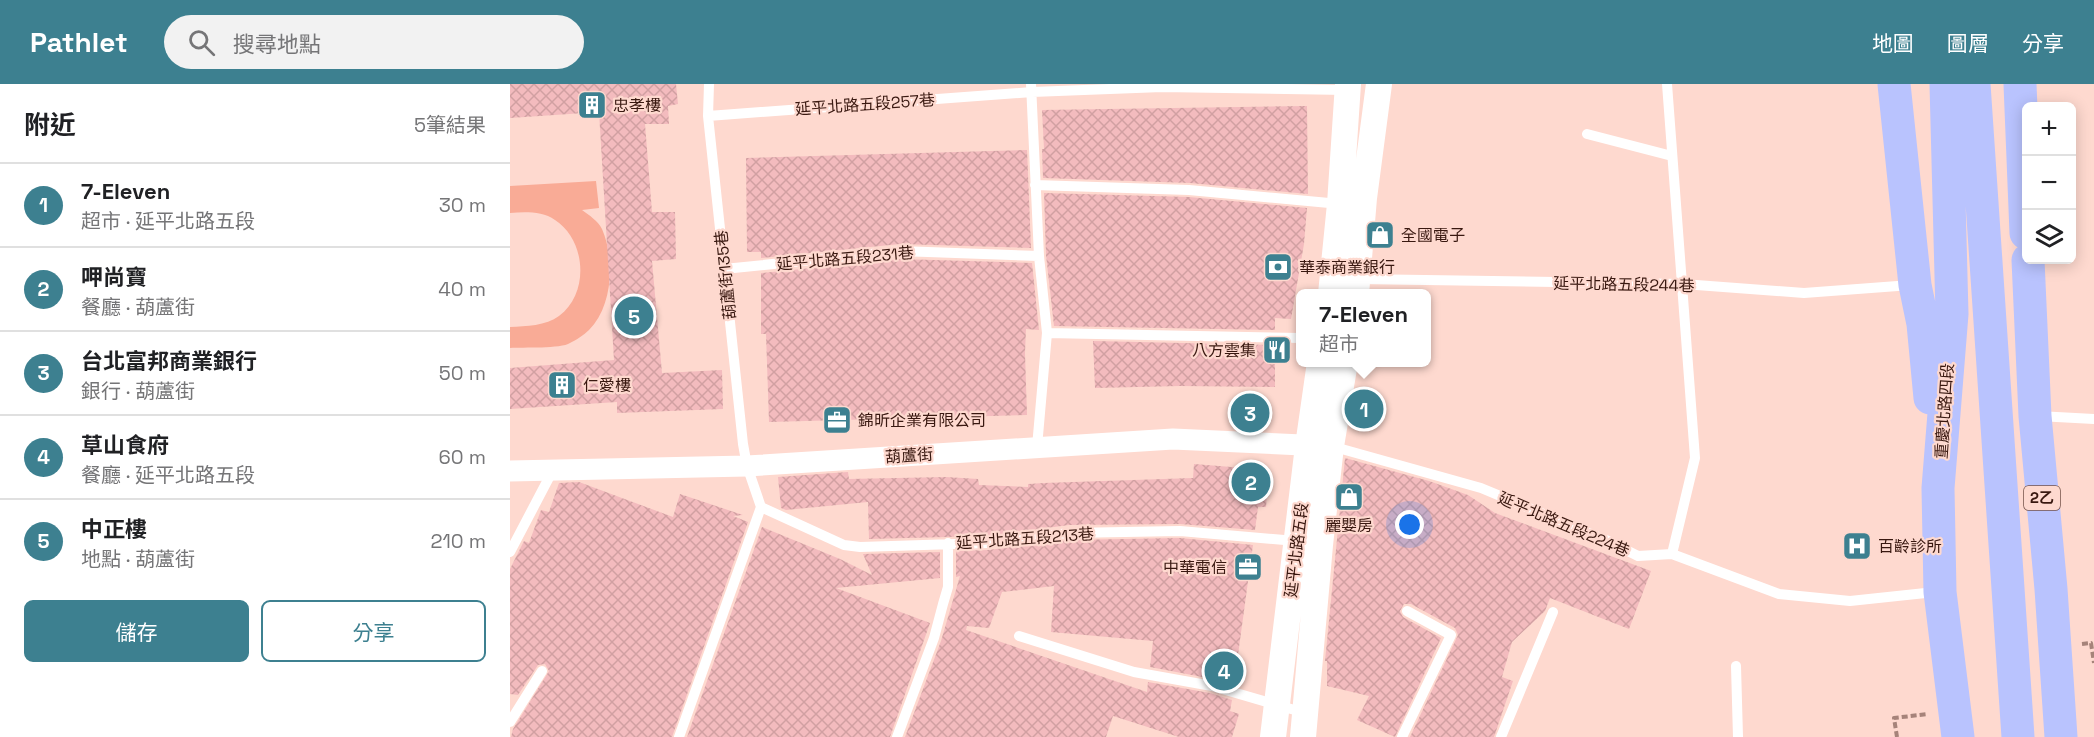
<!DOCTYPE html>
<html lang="zh-TW">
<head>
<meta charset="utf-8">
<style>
	:root { --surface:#fff; --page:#f2f2f2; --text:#202124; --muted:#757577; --line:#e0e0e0; --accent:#3d8090 }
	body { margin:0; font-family:"Space Grotesk","Noto Sans TC",sans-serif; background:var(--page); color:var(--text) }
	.controls { position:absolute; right:18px; top:18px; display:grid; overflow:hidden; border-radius:9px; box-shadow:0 3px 15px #0003 }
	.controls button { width:54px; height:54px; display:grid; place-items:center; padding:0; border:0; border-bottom:2px solid var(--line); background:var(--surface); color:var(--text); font:30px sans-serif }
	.you { position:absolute; left:900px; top:441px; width:21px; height:21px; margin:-15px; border:4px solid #fff; border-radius:50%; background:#1a73e8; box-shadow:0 0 0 9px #1a73e833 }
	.badge { display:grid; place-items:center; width:39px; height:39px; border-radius:50%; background:var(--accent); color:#fff; font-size:20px; font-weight:700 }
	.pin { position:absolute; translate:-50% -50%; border:3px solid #fff; box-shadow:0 2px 6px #0006 }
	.popup { position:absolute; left:786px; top:205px; width:135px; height:78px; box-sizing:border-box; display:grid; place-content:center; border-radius:9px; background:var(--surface); filter:drop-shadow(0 2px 4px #0005); font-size:20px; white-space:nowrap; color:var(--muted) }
	.popup b { font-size:22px; color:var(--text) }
	.popup::after { content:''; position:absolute; left:50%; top:100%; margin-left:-12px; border:12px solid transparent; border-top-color:var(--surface) }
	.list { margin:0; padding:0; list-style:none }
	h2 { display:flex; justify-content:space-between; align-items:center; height:78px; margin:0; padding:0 24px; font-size:26px }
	h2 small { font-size:20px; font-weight:400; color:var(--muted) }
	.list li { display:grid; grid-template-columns:39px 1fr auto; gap:18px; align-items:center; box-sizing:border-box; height:84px; padding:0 24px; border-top:2px solid var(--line) }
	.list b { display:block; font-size:22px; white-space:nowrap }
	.list p { margin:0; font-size:20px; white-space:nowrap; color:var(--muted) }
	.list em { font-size:20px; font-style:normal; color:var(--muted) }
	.actions { display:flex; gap:12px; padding:18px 24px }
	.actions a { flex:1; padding:14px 0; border:2px solid var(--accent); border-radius:9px; text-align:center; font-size:21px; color:var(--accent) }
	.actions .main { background:var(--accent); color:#fff }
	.icon { flex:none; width:33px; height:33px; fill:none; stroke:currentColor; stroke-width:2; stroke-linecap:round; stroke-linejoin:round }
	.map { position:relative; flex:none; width:1584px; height:653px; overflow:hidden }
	header { display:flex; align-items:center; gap:36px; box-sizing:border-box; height:84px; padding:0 30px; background:var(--accent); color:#fff }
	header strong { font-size:28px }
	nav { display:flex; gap:33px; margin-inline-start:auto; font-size:21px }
	.search { width:420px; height:54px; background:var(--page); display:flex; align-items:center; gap:15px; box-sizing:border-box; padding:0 21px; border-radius:33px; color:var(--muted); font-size:22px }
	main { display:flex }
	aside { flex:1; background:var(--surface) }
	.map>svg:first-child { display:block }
	.green { fill:#f9ab96 }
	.building { fill:url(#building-cross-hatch) }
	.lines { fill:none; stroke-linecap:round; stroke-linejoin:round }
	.path { stroke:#a6837a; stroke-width:4; stroke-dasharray:6 3; stroke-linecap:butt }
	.service { stroke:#fff; stroke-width:10 }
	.minor { stroke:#fff; stroke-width:21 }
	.tertiary { stroke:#fff; stroke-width:26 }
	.primary { stroke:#b9c3fe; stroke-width:33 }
	.labels { text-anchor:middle; stroke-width:4.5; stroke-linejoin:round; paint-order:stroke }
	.shield { fill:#fed9cf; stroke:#745249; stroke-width:1.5 }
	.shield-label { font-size:15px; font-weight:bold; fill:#391810 }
	.street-label { font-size:16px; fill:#391810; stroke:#fed9cf }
	.poi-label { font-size:16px; fill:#391810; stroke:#fed9cf; text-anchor:start }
</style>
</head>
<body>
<header>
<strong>Pathlet</strong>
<div class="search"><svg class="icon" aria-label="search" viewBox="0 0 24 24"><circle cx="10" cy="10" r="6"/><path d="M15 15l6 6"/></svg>搜尋地點</div>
<nav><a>地圖</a><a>圖層</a><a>分享</a></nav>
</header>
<main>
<aside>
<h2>附近<small>5筆結果</small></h2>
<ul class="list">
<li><span class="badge">1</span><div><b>7-Eleven</b><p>超市 · 延平北路五段</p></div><em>30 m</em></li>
<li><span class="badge">2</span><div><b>呷尚寶</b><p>餐廳 · 葫蘆街</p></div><em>40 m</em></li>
<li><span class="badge">3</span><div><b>台北富邦商業銀行</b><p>銀行 · 葫蘆街</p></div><em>50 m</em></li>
<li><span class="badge">4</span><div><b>草山食府</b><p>餐廳 · 延平北路五段</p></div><em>60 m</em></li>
<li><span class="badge">5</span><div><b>中正樓</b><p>地點 · 葫蘆街</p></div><em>210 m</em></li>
</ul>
<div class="actions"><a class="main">儲存</a><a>分享</a></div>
</aside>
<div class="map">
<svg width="1584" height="653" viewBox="0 0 1584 653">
	<defs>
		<pattern id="building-cross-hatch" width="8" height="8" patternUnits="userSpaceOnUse" patternTransform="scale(1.5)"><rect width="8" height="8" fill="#f3bbbe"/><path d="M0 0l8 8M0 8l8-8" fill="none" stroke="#d1a0a2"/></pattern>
	</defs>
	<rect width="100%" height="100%" fill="#fed9cf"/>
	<path class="green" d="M86,97l3,27 -17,2c7,5 16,11 20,19 13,30 11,77 -13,101 -5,5 -13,10 -19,13 -9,6 -47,4 -60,5v-21c16,-1 36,-1 49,-11 31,-23 27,-76 -4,-96 -13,-9 -30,-8 -45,-7v-27z"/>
	<path class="building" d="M0,0h166l2,20 -10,2 1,18h-24l7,88h23l1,47 -24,2 10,112 60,-3 1,39 -106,4v-11l-107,7v-41l104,-8 -15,-248 -89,6z
		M797,22l1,88 -118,-11 -147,-5 -1,-29h2l-2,-39z
		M517,66l4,98 -131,-4 -139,14v-6h-14l-1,-94z
		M534,109l145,4 118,11 -3,36 -13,75 -16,-1v12l-221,-4 -8,-71z
		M390,175l132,4 7,67 -13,-1 -1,24 2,62 -258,7 -3,-88h-5v-61z
		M583,257l182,4v42l-95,-1 -85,2z
		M835,374l84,23 39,14 27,18 156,58 -22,58 -79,-31 -5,13 -33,31 -10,35 11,4 -19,56h-84l48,-102 -3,-7 -44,-24h-7l-4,7 3,6 38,21 -46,99 -38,-17 12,-24 -42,-10v-25h-2z
		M684,380l75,6 -3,37h-8l-3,23 -75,-6 -111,1 -83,11 -117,3 -1,-37 -82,8 -5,-2 -3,-31 70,-5 1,7 97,-2 32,2 1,6 49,2v-3l16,-1 149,-5z
		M69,398l94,35 7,-23 63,21 -10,1 15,6 -76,215h-161l2,-8 36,-58 -4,-7 -7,1 -20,30 -8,-1v-125l14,-28 5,2 12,-33 8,2 10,-29z
		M252,443l78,32 32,16 -9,-21 77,-2v26l-104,10 94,35 -40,114h-203z
		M670,454l73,7 -19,139 -21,-5 -63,-12 3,-26 -102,-9 3,-46 -52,6 -13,36 -22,-2 -1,4 181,62 1,-10 62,11 22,7 -2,11 9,3 -7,23h-53l-66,-21 -7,21h-201l36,-96 19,-65 -4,1v-26l32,-1 82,-10z"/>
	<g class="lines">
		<path class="path" d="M1572,560l9,-1 3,20
			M1387,653l-3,-19 34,-4"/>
		<path class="service" d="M521,0l8,172 8,77 -10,114
			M1157,0l28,374 -23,96
			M198,32l324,-24 130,-5 185,3
			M1077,50l85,22
			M525,101l154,5 151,14
			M214,185l176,-18 139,5
			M847,195l326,5 121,9 107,-8
			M537,249l254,5
			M1528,332l56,3
			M821,362l150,42 125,52 32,16 34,-2 107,40 71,7 85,-9
			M251,423l83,38 16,2 127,-4 82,-10 111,-2 116,10
			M0,468l43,-82
			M509,552l115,36 78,14 93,27
			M1226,582l2,71
			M0,638l32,-51
			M169,653l82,-230 -14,-41 -4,-22 -35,-328 1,-32
			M387,653l37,-99 9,-34 5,-17v-44
			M892,653l49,-102 -44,-24
			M991,653l52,-125"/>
		<path class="minor" d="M0,387l237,-5 426,-27 151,7"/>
		<path class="tertiary" d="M821,210l9,-90 8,-120
			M846,210l8,-96 15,-114
			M763,653l35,-291 12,-84
			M793,653l17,-192 11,-99 14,-84"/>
		<path class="primary" d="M1384,0l21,201 8,39 7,74
			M1436,0l6,230 -14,174 2,104 18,145
			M1464,0l44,653
			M1510,0l6,149
			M1518,176l7,156 16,173 10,148"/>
	</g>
	<defs>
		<g id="building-square" transform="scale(1.5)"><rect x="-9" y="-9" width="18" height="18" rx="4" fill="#3d8090" stroke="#fed9cf"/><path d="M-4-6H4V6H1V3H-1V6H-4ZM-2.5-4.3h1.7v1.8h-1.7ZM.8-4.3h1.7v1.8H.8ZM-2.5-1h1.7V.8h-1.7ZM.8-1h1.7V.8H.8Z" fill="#fff"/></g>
		<g id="shop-square" transform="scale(1.5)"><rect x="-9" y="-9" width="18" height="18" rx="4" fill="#3d8090" stroke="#fed9cf"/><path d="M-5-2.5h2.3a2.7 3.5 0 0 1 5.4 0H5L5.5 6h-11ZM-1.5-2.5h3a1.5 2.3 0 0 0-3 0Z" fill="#fff"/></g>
		<g id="bank-square" transform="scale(1.5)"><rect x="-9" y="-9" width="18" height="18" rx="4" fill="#3d8090" stroke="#fed9cf"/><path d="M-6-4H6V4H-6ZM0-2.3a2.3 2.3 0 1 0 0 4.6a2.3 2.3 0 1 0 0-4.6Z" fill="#fff"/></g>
		<g id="restaurant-square" transform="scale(1.5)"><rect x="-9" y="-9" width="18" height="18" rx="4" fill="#3d8090" stroke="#fed9cf"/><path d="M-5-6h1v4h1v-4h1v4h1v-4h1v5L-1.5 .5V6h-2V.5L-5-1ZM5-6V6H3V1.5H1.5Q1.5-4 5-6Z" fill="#fff"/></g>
		<g id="office-square" transform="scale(1.5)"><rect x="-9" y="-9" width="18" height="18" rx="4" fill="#3d8090" stroke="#fed9cf"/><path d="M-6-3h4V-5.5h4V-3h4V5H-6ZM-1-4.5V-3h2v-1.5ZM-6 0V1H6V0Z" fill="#fff"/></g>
		<g id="hospital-square" transform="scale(1.5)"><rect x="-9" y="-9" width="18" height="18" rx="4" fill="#3d8090" stroke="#fed9cf"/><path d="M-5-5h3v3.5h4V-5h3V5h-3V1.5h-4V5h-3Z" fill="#fff"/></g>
	</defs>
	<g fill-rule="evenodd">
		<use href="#building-square" x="82" y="21"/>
		<use href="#shop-square" x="870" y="151"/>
		<use href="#bank-square" x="768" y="183"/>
		<use href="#restaurant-square" x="767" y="266"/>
		<use href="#building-square" x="52" y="301"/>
		<use href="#office-square" x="327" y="336"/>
		<use href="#shop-square" x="839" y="413"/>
		<use href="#hospital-square" x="1347" y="462"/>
		<use href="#office-square" x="738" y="483"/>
	</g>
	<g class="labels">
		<rect class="shield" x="1514" y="402" width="36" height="24" rx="4.5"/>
		<g class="shield-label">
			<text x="1532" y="419">2乙</text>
		</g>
		<g class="street-label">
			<text transform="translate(355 20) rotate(-4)" y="6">延平北路五段257巷</text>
			<text transform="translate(335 174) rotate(-5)" y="6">延平北路五段231巷</text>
			<text transform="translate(215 191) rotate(-96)" y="6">葫蘆街135巷</text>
			<text transform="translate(1114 200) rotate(1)" y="6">延平北路五段244巷</text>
			<text transform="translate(1434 327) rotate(-86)" y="6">重慶北路四段</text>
			<text transform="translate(399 371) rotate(-4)" y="6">葫蘆街</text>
			<text transform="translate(1054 440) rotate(23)" y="6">延平北路五段224巷</text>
			<text transform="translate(515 454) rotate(-4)" y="6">延平北路五段213巷</text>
			<text transform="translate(786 466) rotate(-83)" y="6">延平北路五段</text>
		</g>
		<g class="poi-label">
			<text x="103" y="27">忠孝樓</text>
			<text x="891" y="157">全國電子</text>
			<text x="789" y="189">華泰商業銀行</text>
			<text x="746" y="272" text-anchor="end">八方雲集</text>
			<text x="73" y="307">仁愛樓</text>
			<text x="348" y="342">錦昕企業有限公司</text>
			<text x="839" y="447" text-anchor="middle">麗嬰房</text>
			<text x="1368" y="468">百齡診所</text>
			<text x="717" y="489" text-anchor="end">中華電信</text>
		</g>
	</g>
</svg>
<div class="controls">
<button>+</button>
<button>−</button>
<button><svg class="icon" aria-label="layers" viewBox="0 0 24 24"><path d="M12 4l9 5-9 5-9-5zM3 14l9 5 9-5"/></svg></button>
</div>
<div class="you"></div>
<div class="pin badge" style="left:854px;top:325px">1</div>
<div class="popup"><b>7-Eleven</b>超市</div>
<div class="pin badge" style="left:741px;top:398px">2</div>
<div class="pin badge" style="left:740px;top:329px">3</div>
<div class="pin badge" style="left:714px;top:587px">4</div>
<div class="pin badge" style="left:124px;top:232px">5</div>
</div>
</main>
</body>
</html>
